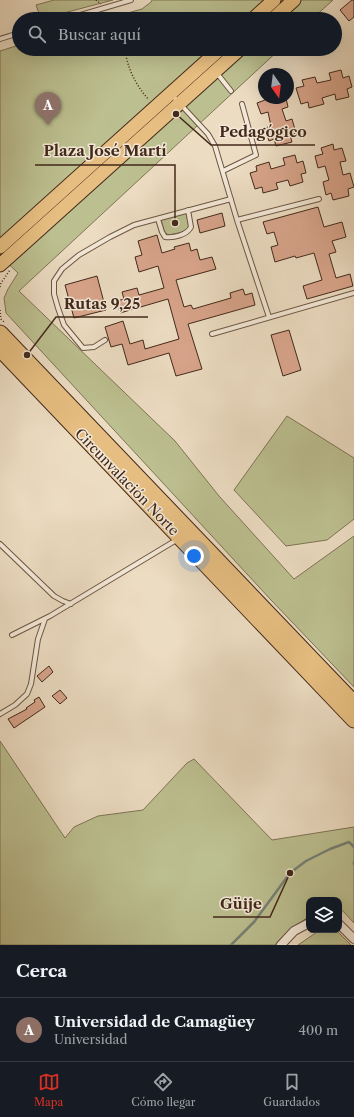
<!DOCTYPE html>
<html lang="es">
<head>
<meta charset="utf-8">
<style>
	:root { --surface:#171b24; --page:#242831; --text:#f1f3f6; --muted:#9ea1a6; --line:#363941; --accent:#d93025 }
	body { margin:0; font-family:"Libre Caslon Text",serif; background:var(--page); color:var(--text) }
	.controls { position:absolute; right:12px; bottom:12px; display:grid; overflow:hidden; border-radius:8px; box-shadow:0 4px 16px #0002 }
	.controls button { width:36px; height:36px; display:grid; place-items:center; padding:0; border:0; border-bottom:1px solid var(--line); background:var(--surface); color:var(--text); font:20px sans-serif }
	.compass { position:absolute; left:258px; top:68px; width:36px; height:36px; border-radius:50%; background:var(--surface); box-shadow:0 4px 16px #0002; rotate:166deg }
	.you { position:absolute; left:194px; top:556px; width:14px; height:14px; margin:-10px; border:3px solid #fff; border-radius:50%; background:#1a73e8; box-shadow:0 0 0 6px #1a73e833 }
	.badge { display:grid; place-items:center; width:26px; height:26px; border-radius:50%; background:var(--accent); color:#fff; font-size:13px; font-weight:700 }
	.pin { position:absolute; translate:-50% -33px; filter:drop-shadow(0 1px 2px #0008) }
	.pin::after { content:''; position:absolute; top:21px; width:14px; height:12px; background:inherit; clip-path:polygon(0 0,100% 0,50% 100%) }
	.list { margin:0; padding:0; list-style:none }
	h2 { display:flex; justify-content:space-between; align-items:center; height:52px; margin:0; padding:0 16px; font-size:17px }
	h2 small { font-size:13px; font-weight:400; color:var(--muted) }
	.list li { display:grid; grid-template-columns:26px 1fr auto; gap:12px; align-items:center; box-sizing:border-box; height:64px; padding:0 16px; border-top:1px solid var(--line) }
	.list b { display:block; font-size:15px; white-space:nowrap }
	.list p { margin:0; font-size:13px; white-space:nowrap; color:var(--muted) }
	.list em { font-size:13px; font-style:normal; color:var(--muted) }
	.icon { flex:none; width:22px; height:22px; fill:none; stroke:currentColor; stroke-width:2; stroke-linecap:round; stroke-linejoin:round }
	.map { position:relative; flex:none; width:354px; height:945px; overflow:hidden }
	.search { position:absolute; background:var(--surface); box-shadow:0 4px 16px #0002; left:12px; right:12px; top:12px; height:44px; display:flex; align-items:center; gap:10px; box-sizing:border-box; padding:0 14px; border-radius:22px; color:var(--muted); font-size:15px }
	.sheet { height:116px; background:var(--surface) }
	nav { display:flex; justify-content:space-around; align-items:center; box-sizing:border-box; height:56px; border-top:1px solid var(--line); background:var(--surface); font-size:11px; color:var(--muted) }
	nav a { display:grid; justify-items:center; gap:2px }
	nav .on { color:var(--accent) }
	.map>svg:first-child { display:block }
	.green { fill:#bcbf90; stroke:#7f7455 }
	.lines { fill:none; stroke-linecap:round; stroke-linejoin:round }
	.stream { stroke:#768175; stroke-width:2.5 }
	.building { fill:#d8a48b; stroke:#42291a }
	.lane-casing { stroke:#6c5644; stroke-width:6 }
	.street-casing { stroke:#6c5644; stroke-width:10 }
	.primary-casing { stroke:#42291a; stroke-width:15 }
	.highway-casing { stroke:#42291a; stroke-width:17 }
	.path { stroke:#42291a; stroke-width:1.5; stroke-dasharray:1 2; stroke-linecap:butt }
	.lane { stroke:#f3e8d7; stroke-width:4 }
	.street { stroke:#f3e8d7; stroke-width:8 }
	.primary { stroke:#e6be81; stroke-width:13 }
	.highway { stroke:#e6be81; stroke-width:15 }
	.labels { text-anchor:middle; stroke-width:3; stroke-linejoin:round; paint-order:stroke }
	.street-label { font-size:14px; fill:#42291a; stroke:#f3e8d7 }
	.leader { fill:none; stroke:#42291a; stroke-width:1.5 }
	.callout-dot { fill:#42291a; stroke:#f3e8d7; stroke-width:1.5 }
	.callout-label { font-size:15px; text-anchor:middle; font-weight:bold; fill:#42291a; stroke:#f3e8d7; stroke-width:3; stroke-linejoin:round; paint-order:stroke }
</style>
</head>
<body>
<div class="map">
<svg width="354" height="945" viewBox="0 0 354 945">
	<rect width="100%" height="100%" fill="#ecdcc2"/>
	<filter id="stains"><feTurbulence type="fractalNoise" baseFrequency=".005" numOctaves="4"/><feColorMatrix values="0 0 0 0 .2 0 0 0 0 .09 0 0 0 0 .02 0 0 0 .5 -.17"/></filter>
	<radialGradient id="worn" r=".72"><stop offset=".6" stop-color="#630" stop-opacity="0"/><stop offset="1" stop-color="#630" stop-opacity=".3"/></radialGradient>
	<path class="green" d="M54,0h59l-72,19 -5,-14z
		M152,0h181l-21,19h-205l35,-10 9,-7z
		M19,45v4h261l-261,242 156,150 44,55 75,83 60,-43v151l-83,-87 -265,-287 -2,-15 4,-9 10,-16 -18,-17v-205z
		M186,213l3,13c-4,7 -12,7 -20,9 -6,-2 -6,-9 -8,-15z
		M287,416l67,42v61l-27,21 -41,6 -52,-56z
		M0,741l65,97 9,-11 24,-11 45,-6 44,-47 7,-4 78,81 82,-13v96l-13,-14h-2v-9h-30v16l-30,24 -4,5h-275z
		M320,930h16l15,15h-53z"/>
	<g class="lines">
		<path class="stream" d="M354,862v2
			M231,945l23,-23 36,-49 16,-12 24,-12 19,-7 5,5"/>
	</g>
	<path class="building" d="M352,0h2v17l-5,4 -9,-11z
		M341,70l2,8 6,-2 3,11 -5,2 2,8 -13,3 -1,-6 -13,4 2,6 -15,4 -1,-6 -7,2 -5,-16 8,-2 -2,-6 13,-3 2,6 14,-3 -2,-7z
		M265,98h21l2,9 -6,2 4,12 6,-2 4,14 -6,2 2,7 -16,4 -2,-7 -5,2 -4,-13 6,-2 -3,-14 -7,2 -4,-11 8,-3z
		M333,144l1,6 8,-2 4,13 -6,1 3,13 7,-2 4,14 -6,2 1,7 -16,4 -2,-7 -5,2 -3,-13 6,-2 -4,-14 -7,2 -3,-12 8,-2 -2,-6z
		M295,155l2,8 6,-2 3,12 -5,1 2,8 -13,4 -2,-6 -12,3 2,6 -15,4 -1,-6 -7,2 -5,-16 7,-2 -1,-5 13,-4 2,7 14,-4 -2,-7z
		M318,207l6,20 18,-5 4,15 -14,4 4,11 -7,2 7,24 14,-4 3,12 -46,13 -4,-13 19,-6 -8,-27 -18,5 -1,-2 -20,6 -4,-15 7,-2 -4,-13 -7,2 -4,-12z
		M222,213l3,13 -25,7 -3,-13z
		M157,235l5,18 13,-4 -1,-2 15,-4 2,8 6,-2 3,11 12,-3 4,12 -40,11 8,27 7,-2 2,4 38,-11 -1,-5 13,-4 2,6 7,-2 3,12 -67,19 14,45 -26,7 -7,-23 -41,12 -6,-21 -11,3 -6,-20 18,-6 7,23 13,-4 2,9 34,-10 -11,-40 -48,14 -3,-12 7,-2 -2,-7 15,-4 2,7 25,-7 -6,-22 -19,6 -4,-15 7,-2 -4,-14z
		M97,276l9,34 -32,8 -9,-33z
		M289,330l12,40 -18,6 -12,-41z
		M49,666l4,6 -11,10 -5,-6z
		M60,690l7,8 -7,6 -8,-8z
		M39,697l6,10 -31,21 -6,-9 19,-10 -1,-1 9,-6 -1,-2z"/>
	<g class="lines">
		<g class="lane-casing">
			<path id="lane" d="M67,19l64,-19
				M0,39l19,-6
				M216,72l15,19
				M171,94l37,40 7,12 22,74 32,97
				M223,171l33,-16 -14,-51
				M158,219l4,13 3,5c9,1 22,-2 26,-10l-3,-17
				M237,220l82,-21
				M212,334l142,-41
				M105,340l-11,7 -11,1 -19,-23 -6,-17 -4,-14v-13l8,-12 17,-14 31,-18 24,-12 97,-26
				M0,544l54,52 9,5 8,3
				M12,635l38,-19 128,-77
				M0,714l15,-9 12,-11 4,-10 7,-45 7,-20"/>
		</g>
		<g class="street-casing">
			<path id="street" d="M339,924l15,15
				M281,945l13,-14 15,-8"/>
		</g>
		<g class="primary-casing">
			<path id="primary" d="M253,19l21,-19
				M273,19l21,-19
				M0,247l220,-198
				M0,265l240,-216"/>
		</g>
		<g class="highway-casing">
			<path id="highway" d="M0,333l354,370
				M0,349l354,371"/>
		</g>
		<path class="path" d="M96,0l5,4
			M108,13l3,6
			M125,49c2,19 11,36 23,50
			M0,287l1,-4 9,-13
			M0,310l1,9 4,4"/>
		<use href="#lane" class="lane"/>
		<use href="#street" class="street"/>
		<use href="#primary" class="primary"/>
		<use href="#highway" class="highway"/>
	</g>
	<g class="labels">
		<g class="street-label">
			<text transform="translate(127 482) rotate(46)" y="5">Circunvalación Norte</text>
		</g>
	</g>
	<path class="leader" d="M176 114L211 145H315M175 223L175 165H35M27 355L56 317H148M290 873L270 917H213"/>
	<g class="callout-dot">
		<circle cx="176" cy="114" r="4"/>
		<circle cx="175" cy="223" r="4"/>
		<circle cx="27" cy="355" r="4"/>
		<circle cx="290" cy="873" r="4"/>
	</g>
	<g class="callout-label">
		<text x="263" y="137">Pedagógico</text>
		<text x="105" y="156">Plaza José Martí</text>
		<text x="102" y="309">Rutas 9,25</text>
		<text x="241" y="909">Güije</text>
	</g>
	<rect width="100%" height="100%" filter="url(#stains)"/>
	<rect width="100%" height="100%" fill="url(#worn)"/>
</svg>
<div class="controls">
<button><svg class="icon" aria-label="layers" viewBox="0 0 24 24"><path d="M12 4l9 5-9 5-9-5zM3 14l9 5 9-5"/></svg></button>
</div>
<svg class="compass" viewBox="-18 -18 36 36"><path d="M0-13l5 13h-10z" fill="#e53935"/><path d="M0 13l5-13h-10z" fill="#9ea1a6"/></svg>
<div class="you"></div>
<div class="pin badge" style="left:48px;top:125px;background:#8d6e63">A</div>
<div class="search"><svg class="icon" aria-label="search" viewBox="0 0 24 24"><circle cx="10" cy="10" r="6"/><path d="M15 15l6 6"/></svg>Buscar aquí</div>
</div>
<section class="sheet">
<h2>Cerca<small></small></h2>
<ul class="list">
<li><span class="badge" style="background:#8d6e63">A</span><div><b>Universidad de Camagüey</b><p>Universidad</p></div><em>400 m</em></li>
</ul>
</section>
<nav>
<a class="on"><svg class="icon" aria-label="map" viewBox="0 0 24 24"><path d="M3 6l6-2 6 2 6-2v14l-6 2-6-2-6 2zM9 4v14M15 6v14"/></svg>Mapa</a>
<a><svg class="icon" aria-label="directions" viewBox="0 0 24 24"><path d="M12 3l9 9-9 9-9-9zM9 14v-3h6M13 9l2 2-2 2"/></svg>Cómo llegar</a>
<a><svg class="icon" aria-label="saved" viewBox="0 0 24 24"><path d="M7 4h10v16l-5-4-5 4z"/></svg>Guardados</a>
</nav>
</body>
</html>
